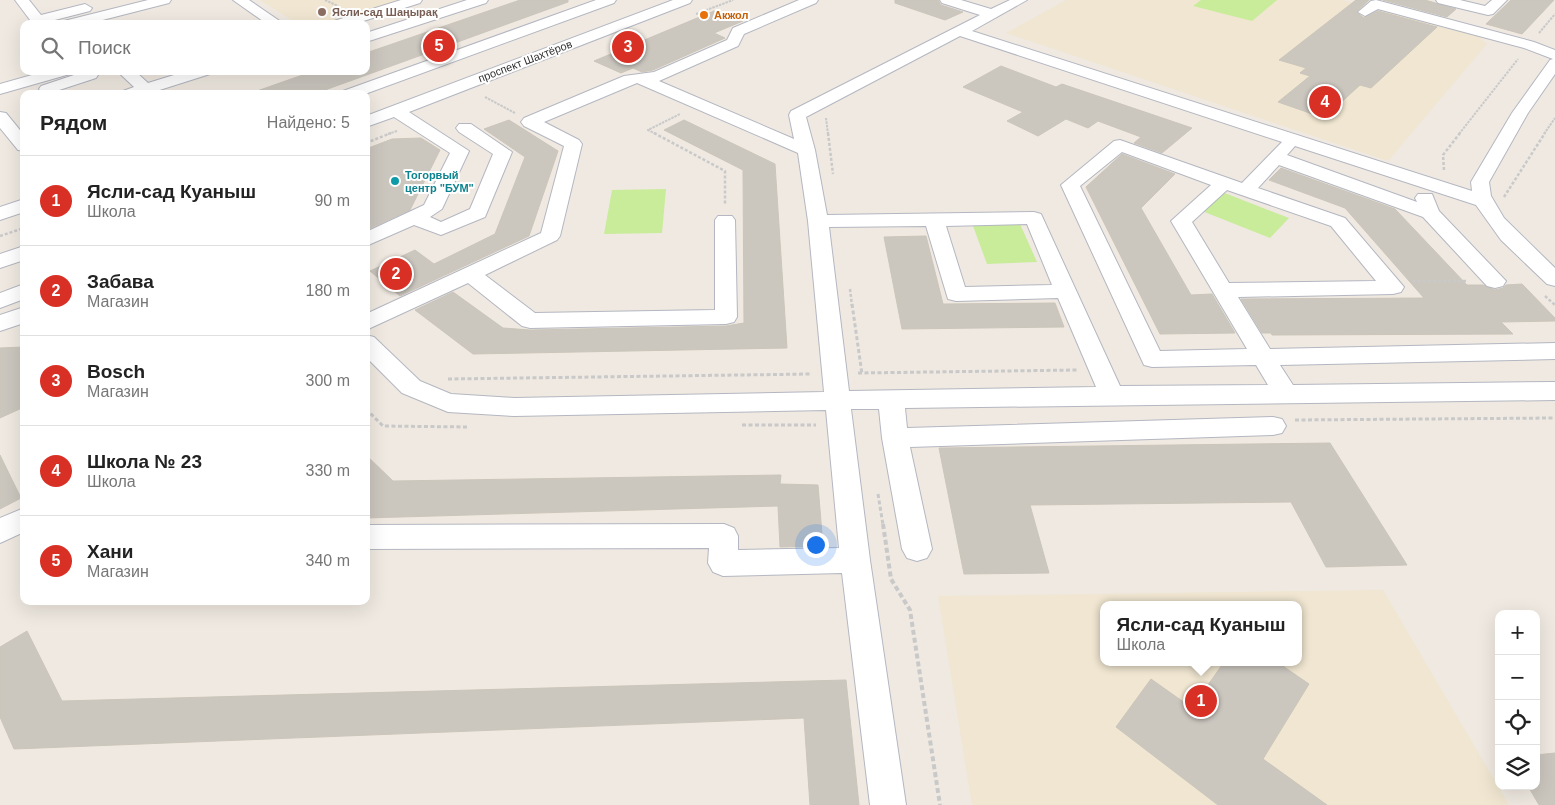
<!DOCTYPE html>
<html lang="ru">
<head>
<meta charset="utf-8">
<style>
	:root { --surface:#fff; --page:#f2f2f2; --text:#222; --muted:#767676; --line:#e0e0e0; --accent:#d93025 }
	body { margin:0; font-family:Helvetica,sans-serif; background:var(--page); color:var(--text) }
	.controls { position:absolute; right:15px; bottom:15px; display:grid; overflow:hidden; border-radius:10px; box-shadow:0 5px 20px #0002 }
	.controls button { width:45px; height:45px; display:grid; place-items:center; padding:0; border:0; border-bottom:1px solid var(--line); background:var(--surface); color:var(--text); font:25px sans-serif }
	.you { position:absolute; left:815px; top:544px; width:18px; height:18px; margin:-12px; border:4px solid #fff; border-radius:50%; background:#1a73e8; box-shadow:0 0 0 8px #1a73e833 }
	.badge { display:grid; place-items:center; width:32px; height:32px; border-radius:50%; background:var(--accent); color:#fff; font-size:16px; font-weight:700 }
	.pin { position:absolute; translate:-50% -50%; border:2px solid #fff; box-shadow:0 1px 5px #0006 }
	.popup { position:absolute; left:1100px; top:601px; width:202px; height:65px; box-sizing:border-box; display:grid; place-content:center; border-radius:10px; background:var(--surface); filter:drop-shadow(0 1px 4px #0005); font-size:16px; white-space:nowrap; color:var(--muted) }
	.popup b { font-size:19px; color:var(--text) }
	.popup::after { content:''; position:absolute; left:50%; top:100%; margin-left:-10px; border:10px solid transparent; border-top-color:var(--surface) }
	.list { margin:0; padding:0; list-style:none }
	h2 { display:flex; justify-content:space-between; align-items:center; height:65px; margin:0; padding:0 20px; font-size:21px }
	h2 small { font-size:16px; font-weight:400; color:var(--muted) }
	.list li { display:grid; grid-template-columns:32px 1fr auto; gap:15px; align-items:center; box-sizing:border-box; height:90px; padding:0 20px; border-top:1px solid var(--line) }
	.list b { display:block; font-size:19px; white-space:nowrap }
	.list p { margin:0; font-size:16px; white-space:nowrap; color:var(--muted) }
	.list em { font-size:16px; font-style:normal; color:var(--muted) }
	.icon { flex:none; width:28px; height:28px; fill:none; stroke:currentColor; stroke-width:2; stroke-linecap:round; stroke-linejoin:round }
	.map { position:relative; flex:none; width:1555px; height:805px; overflow:hidden }
	.search { position:absolute; background:var(--surface); box-shadow:0 5px 20px #0002; left:20px; top:20px; width:350px; height:55px; display:flex; align-items:center; gap:12px; box-sizing:border-box; padding:0 18px; border-radius:10px; color:var(--muted); font-size:19px }
	.panel { position:absolute; background:var(--surface); box-shadow:0 5px 20px #0002; left:20px; top:90px; width:350px; height:515px; border-radius:10px }
	.map>svg:first-child { display:block }
	.education { fill:#f0e6d1; fill-rule:evenodd }
	.pitch { fill:#c9ec9a }
	.building { fill:#cbc7bf; stroke:#cbc5ba }
	.lines { fill:none; stroke-linecap:round; stroke-linejoin:round }
	.minor-casing { stroke:#b4b7c1; stroke-width:2 }
	.path-far3 { stroke:#c9c9c9; stroke-width:2; stroke-dasharray:2.5 1; stroke-linecap:butt }
	.path-far2 { stroke:#c9c9c9; stroke-width:2.5; stroke-dasharray:3 2; stroke-linecap:butt }
	.path-far1 { stroke:#c9c9c9; stroke-width:3; stroke-dasharray:4 2.5; stroke-linecap:butt }
	.path { stroke:#c9c9c9; stroke-width:4; stroke-dasharray:5 3; stroke-linecap:butt }
	.minor { fill:#fff; fill-rule:evenodd }
	.education-dot { fill:#8d6e63; stroke:#fff; stroke-width:2 }
	.food-dot { fill:#e8710a; stroke:#fff; stroke-width:2 }
	.culture-dot { fill:#0f9aa8; stroke:#fff; stroke-width:2 }
	.labels { text-anchor:middle; stroke-width:4; stroke-linejoin:round; paint-order:stroke }
	.far-education-label { font-size:11px; font-weight:bold; fill:#785e54; stroke:#fff; text-anchor:start }
	.far-food-label { font-size:11px; font-weight:bold; fill:#c56008; stroke:#fff; text-anchor:start }
	.far-street-label { font-size:11px; fill:#2e2e2e; stroke:#fff }
	.far-culture-label { font-size:11px; font-weight:bold; fill:#0d838f; stroke:#fff; text-anchor:start }
</style>
</head>
<body>
<div class="map">
<svg width="1555" height="805" viewBox="0 0 1555 805">
	<rect width="100%" height="100%" fill="#efe9e1"/>
	<path class="education" d="M260,0h143l-77,24h-28z
		M1066,0h276l133,34 12,10 -99,117 -382,-128z
		M1383,590l126,215h-537l-34,-209zM1104,605h194v57h-194z"/>
	<path class="pitch" d="M1201,0h76l-25,21 -59,-15z
		M666,189l-4,44 -58,1 8,-44z
		M1222,192l67,26 -19,20 -68,-27z
		M1020,224l17,38 -50,2 -14,-38z"/>
	<path class="building" d="M520,0h48v2l-254,92h-56l-1,-3 57,-20h52v-18z
		M895,0h43l3,5 22,7 -18,8 -50,-17z
		M1356,0h13l-13,12 8,6 14,-7 59,16 -66,61 -11,-3 -36,33 -46,-16 32,-26 -10,-3 6,-5 -27,-8z
		M1383,0h42l31,9 -9,8z
		M1511,0h43l-32,34 -36,-10z
		M714,11l29,10 -29,12 11,5 -72,32 -11,2 -9,-4 -12,5 -27,-12z
		M1001,66l55,21 6,-3 130,44 -30,25 -28,-10 7,-6 -43,-16 -10,7 -22,-9 -28,17 -31,-15 16,-9 -60,-25z
		M509,120l49,31 -29,85 -129,60 -30,-25 45,-21 19,14 61,-30 30,-77 -41,-28z
		M684,120l91,44 12,184 -314,6 -58,-44 38,-18 50,36 27,2 196,-4 18,-3 -1,-153 -79,-40z
		M421,138l19,12 -30,60 -44,20v-81l26,-10z
		M1122,154l53,20 -34,34 50,87 21,-1 23,39 -75,1 -74,-147z
		M1281,168l114,41 72,76h16l12,5 8,-2 3,-3 16,-1 33,34v3l-54,1 12,12 -241,1 -1,-2h-9l-21,-34 183,-1 -79,-90 -76,-28z
		M926,236l17,68 112,-1 9,24 -162,2 -18,-92z
		M24,347v60l-24,11v-70z
		M1330,443l77,122 -81,2 -35,-65 -261,3 19,68 -85,1 -25,-126z
		M0,455l21,43 -21,11z
		M366,455l27,26 388,-6 -1,9 38,1 5,61 -43,1 -2,-41 -412,12z
		M27,631l35,70 784,-21 13,125h-49l-6,-87 -790,31 -14,-32v-70z
		M1224,662h53l32,22 -46,75 64,46h-109l-102,-78 35,-48 41,29z
		M1555,753v52h-16l-11,-19h8v-31z"/>
	<g class="lines">
		<g class="minor-casing">
			<path id="minor" d="M15,0h14l12,15 44,-11 7,4 -2,3 -43,11 1,2h-15z
				M148,0h23l-2,3 -82,21h-25l2,-3z
				M233,0h16l35,24h-17z
				M401,0h21l-2,3 -66,21h-22l2,-3z
				M467,0h21l-2,3 -120,39v-9z
				M596,0h20l-2,3 -249,91h-24l2,-3z
				M673,0h19l-2,3 -281,109 60,39 -27,58 -12,8 11,5 29,-13 23,-55 -34,-22 -3,-4 3,-4h12l41,28 -27,65 -44,18 -27,-10 -48,21v-14l58,-27 26,-52 -56,-36 -28,10v-11z
				M799,0h19l-2,3 -72,31 -6,12 -79,35 135,58 -5,-24 2,-4 189,-96 -38,-12 -2,-3h21l30,9 19,-9h17l-55,31 500,160 -1,-9 41,-69 38,-53 3,-1 -29,-11 -146,-39 -13,7 -7,-4 13,-11 5,-1 158,42 21,8v24l-27,39 -39,69 2,14 13,22 51,50v18l-8,-2 -46,-44 -25,-35 -181,-59 -8,9 130,47 -2,-4 3,-4h14l7,17 67,70 -3,5 -8,2 -8,-2 -64,-69 -144,-52 -21,23 87,30 59,69 -3,5 -8,2 -155,3 32,52 285,-6v16l-275,6 13,20 262,-3v18l-650,8 2,20 366,-11 9,2 4,7 -4,7 -9,2 -363,12 22,102 -5,9 -10,3 -10,-3 -5,-9 -20,-111 -3,-29h-28l19,151 36,245h-36l-28,-232 -119,3 -10,-4 -5,-9 1,-15 -343,1v-24l358,-1 10,4 4,8v14l101,-2 -13,-138 -312,6 -66,-4 -46,-19 -36,-36v-22l8,2 46,44 31,13 63,4 310,-6 -16,-171 -10,-68 -161,-70 -93,39 35,18 3,4 -22,92 -3,4 -72,35 50,38 180,-3v-90l3,-4h14l3,4 2,97 -3,5 -8,2 -196,4 -8,-2 -54,-43 -102,47v-16l175,-81 23,-87 -40,-20 -3,-4 3,-4 100,-42 30,-4 73,-32 6,-12zM960,36l322,106 -40,41 -122,-43 -6,1 -53,44 83,180 8,2 104,-2 12,20 -148,1 -79,-172 -7,-2 -207,3 -12,-65 -9,-33zM1122,152l89,33 -40,36 76,128 -87,2 -80,-165zM1227,190l104,36 45,55 -147,2 -37,-61zM1027,224l25,61 -87,2 -19,-61zM926,226l22,73 8,2 102,-3 38,89 -247,4 -20,-164z
				M1436,0h24l25,6 7,-6h15l-14,14 -5,1 -50,-12z
				M46,71h26l-2,3 -70,20v-10z
				M86,71l10,1 2,3 -2,3 -49,16 -6,-2 -2,-3 2,-3z
				M117,71h18l13,12 39,-12h25l-2,3 -63,20h-26l2,-3 11,-4z
				M0,112l6,1 18,22v16l-6,-1 -18,-22z
				M24,199v13l-24,8v-13z
				M24,246v14l-24,8v-14z
				M24,284v15l-24,9v-15z
				M24,307v16l-24,8v-16z
				M24,508v24l-24,11v-25z"/>
		</g>
		<path class="path-far3" d="M325,0l13,6
			M696,14l37,-14
			M1539,33l16,-19
			M485,97l30,16
			M826,118l2,16
			M388,134l9,-3
			M656,134l-8,-4 32,-16
			M1459,134l59,-75
			M1544,134l11,-16"/>
		<path class="path-far2" d="M654,133l71,38v33
			M828,133l5,41
			M366,143l25,-10
			M1444,170l-1,-15 17,-22
			M1504,197l41,-64
			M0,236l24,-8
			M1413,281h54
			M850,289l2,17
			M1545,296l10,9"/>
		<path class="path-far1" d="M852,304l10,70
			M858,373l219,-3
			M448,379l364,-5
			M366,409l17,17 85,1
			M1295,420l260,-2
			M742,425h74
			M878,494l5,31"/>
		<path class="path" d="M883,524l8,55 19,31 30,195"/>
		<use href="#minor" class="minor"/>
	</g>
	<circle class="education-dot" cx="322" cy="12" r="5"/>
	<circle class="food-dot" cx="704" cy="15" r="5"/>
	<circle class="culture-dot" cx="395" cy="181" r="5"/>
	<g class="labels">
		<g class="far-education-label">
			<text x="332" y="16">Ясли-сад Шаңырақ</text>
		</g>
		<g class="far-food-label">
			<text x="714" y="19">Акжол</text>
		</g>
		<g class="far-street-label">
			<text transform="translate(525 61) rotate(-21)" y="4">проспект Шахтёров</text>
		</g>
		<g class="far-culture-label">
			<text x="405" y="179">Тогорвый<tspan x="405" dy="13">центр "БУМ"</tspan></text>
		</g>
	</g>
</svg>
<div class="controls">
<button>+</button>
<button>−</button>
<button><svg class="icon" aria-label="locate" viewBox="0 0 24 24"><circle cx="12" cy="12" r="6"/><path d="M12 2v4M12 18v4M2 12h4M18 12h4"/></svg></button>
<button><svg class="icon" aria-label="layers" viewBox="0 0 24 24"><path d="M12 4l9 5-9 5-9-5zM3 14l9 5 9-5"/></svg></button>
</div>
<div class="you"></div>
<div class="pin badge" style="left:1201px;top:701px">1</div>
<div class="popup"><b>Ясли-сад Куаныш</b>Школа</div>
<div class="pin badge" style="left:396px;top:274px">2</div>
<div class="pin badge" style="left:628px;top:47px">3</div>
<div class="pin badge" style="left:1325px;top:102px">4</div>
<div class="pin badge" style="left:439px;top:46px">5</div>
<div class="search"><svg class="icon" aria-label="search" viewBox="0 0 24 24"><circle cx="10" cy="10" r="6"/><path d="M15 15l6 6"/></svg>Поиск</div>
<section class="panel">
<h2>Рядом<small>Найдено: 5</small></h2>
<ul class="list">
<li><span class="badge">1</span><div><b>Ясли-сад Куаныш</b><p>Школа</p></div><em>90 m</em></li>
<li><span class="badge">2</span><div><b>Забава</b><p>Магазин</p></div><em>180 m</em></li>
<li><span class="badge">3</span><div><b>Bosch</b><p>Магазин</p></div><em>300 m</em></li>
<li><span class="badge">4</span><div><b>Школа № 23</b><p>Школа</p></div><em>330 m</em></li>
<li><span class="badge">5</span><div><b>Хани</b><p>Магазин</p></div><em>340 m</em></li>
</ul>
</section>
</div>
</body>
</html>
